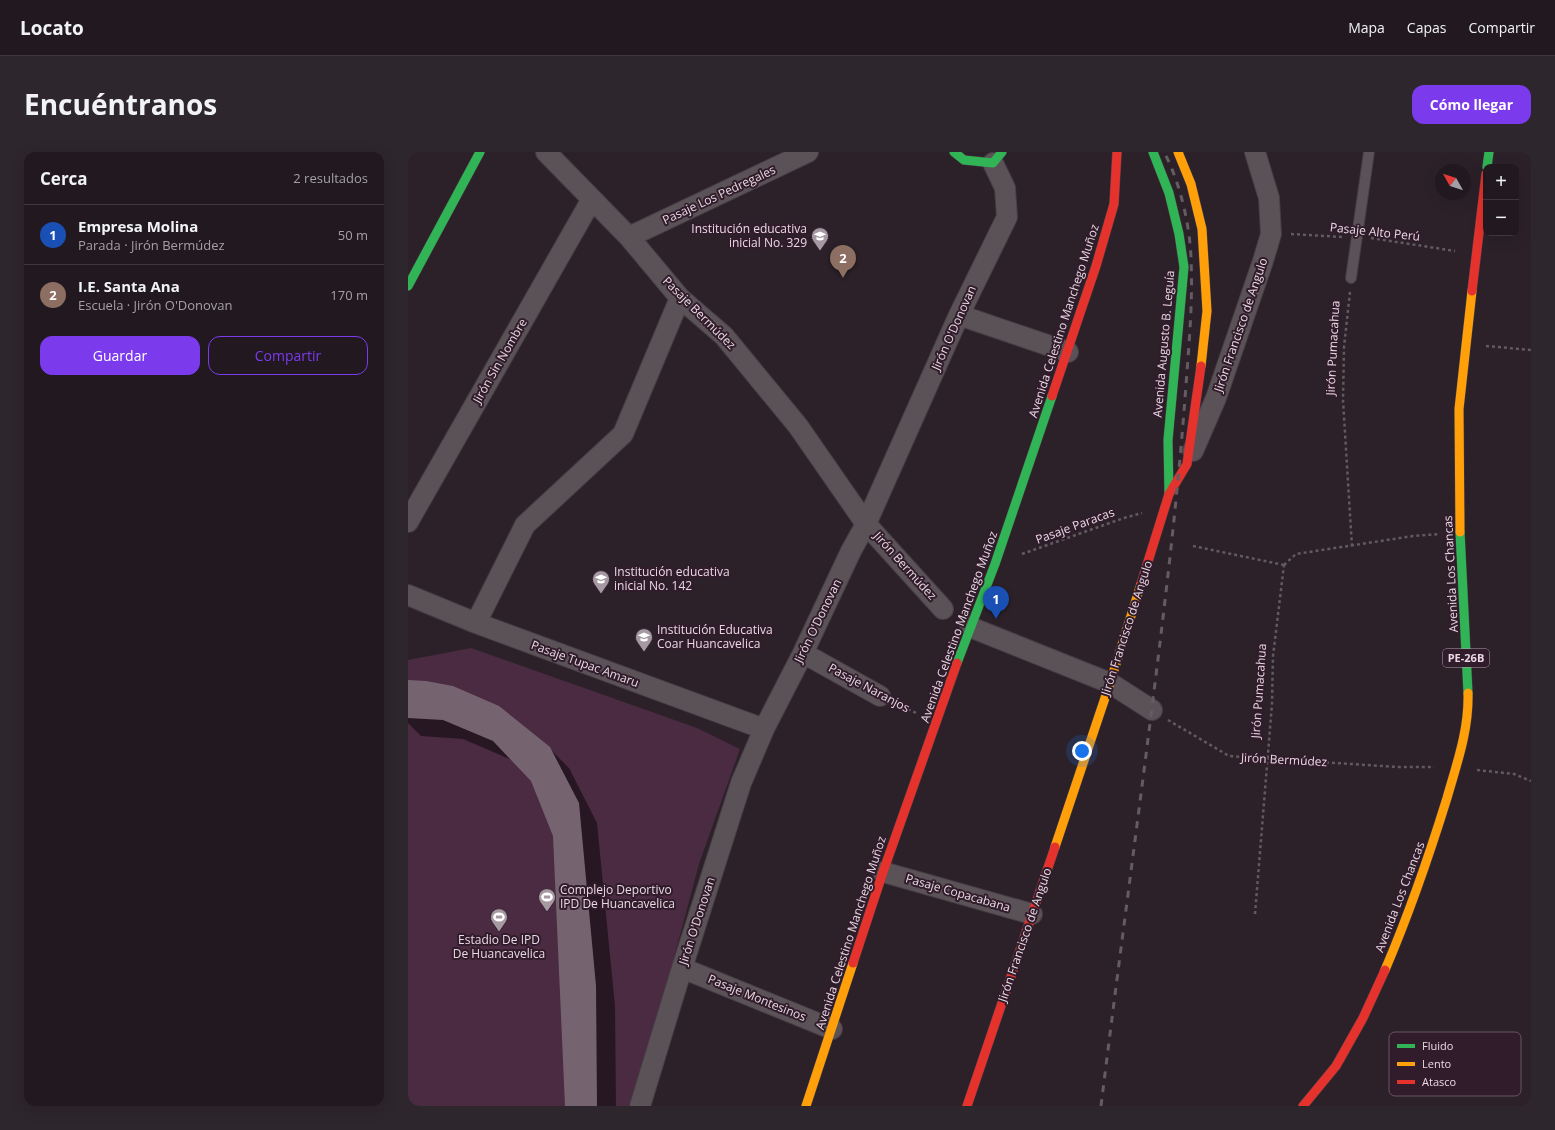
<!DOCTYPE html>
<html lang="es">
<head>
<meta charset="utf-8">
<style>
	:root { --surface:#21191f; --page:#2d262c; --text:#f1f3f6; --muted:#a2a0a4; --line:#3e383d; --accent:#7c3aed }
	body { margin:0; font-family:"Open Sans",sans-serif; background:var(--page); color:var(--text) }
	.controls { position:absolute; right:12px; top:12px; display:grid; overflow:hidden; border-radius:8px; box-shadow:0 4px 16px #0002 }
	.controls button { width:36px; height:36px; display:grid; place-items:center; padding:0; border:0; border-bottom:1px solid var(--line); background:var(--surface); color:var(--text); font:20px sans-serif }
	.compass { position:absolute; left:1027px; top:12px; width:36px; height:36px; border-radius:50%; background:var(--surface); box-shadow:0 4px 16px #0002; rotate:309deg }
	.you { position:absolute; left:674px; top:599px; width:14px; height:14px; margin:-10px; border:3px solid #fff; border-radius:50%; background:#1a73e8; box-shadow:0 0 0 6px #1a73e833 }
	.badge { display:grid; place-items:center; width:26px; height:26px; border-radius:50%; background:var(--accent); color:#fff; font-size:13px; font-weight:700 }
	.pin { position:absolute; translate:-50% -33px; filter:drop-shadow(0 1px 2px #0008) }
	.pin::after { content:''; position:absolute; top:21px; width:14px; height:12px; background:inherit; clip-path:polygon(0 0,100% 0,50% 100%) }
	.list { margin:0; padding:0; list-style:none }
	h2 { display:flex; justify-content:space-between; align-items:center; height:52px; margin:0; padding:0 16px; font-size:17px }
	h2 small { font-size:13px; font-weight:400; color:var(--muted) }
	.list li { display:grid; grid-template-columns:26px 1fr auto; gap:12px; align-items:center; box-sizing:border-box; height:60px; padding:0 16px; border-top:1px solid var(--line) }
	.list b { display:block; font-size:15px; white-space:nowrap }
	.list p { margin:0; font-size:13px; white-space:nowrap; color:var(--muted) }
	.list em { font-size:13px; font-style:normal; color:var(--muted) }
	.actions { display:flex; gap:8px; padding:12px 16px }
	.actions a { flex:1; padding:9px 0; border:1px solid var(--accent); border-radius:12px; text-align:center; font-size:14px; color:var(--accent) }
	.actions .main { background:var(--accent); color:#fff }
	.map { position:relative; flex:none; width:1123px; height:954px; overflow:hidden; border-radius:12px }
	header { display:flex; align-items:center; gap:24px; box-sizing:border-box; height:56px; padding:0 20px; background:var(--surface); border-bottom:1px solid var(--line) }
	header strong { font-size:19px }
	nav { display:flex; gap:22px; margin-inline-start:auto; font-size:14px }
	.intro { display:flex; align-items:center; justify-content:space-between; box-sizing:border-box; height:96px; padding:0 24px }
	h1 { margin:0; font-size:28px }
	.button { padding:10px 18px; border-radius:12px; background:var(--accent); color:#fff; font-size:14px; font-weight:700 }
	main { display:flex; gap:24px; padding:0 24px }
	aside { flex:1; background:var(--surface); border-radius:12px; box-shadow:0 4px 16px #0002 }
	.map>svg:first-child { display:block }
	.green { fill:#4a2b42 }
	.shadow { fill:#0007 }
	.building { fill:#756470 }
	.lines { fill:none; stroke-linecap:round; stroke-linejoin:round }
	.lane-casing { stroke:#463c44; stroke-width:12 }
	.street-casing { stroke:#463c44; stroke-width:22 }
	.fast-casing { stroke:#463c44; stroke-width:10 }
	.slow-casing { stroke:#463c44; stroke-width:10 }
	.jam-casing { stroke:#463c44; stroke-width:10 }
	.path { stroke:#625a5f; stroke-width:2.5; stroke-dasharray:3 3; stroke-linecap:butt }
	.lane { stroke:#5b5258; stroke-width:10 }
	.street { stroke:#5b5258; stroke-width:20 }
	.fast { stroke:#30b455; stroke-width:9 }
	.slow { stroke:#ff9f0a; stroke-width:9 }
	.jam { stroke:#e5322d; stroke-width:9 }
	.rail { stroke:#645c62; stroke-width:3; stroke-dasharray:7 7; stroke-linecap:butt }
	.labels { text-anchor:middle; stroke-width:4; stroke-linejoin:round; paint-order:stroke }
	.shield { fill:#311c2b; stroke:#b1a0ac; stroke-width:1 }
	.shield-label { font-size:11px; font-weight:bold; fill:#e8d9e3 }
	.street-label { font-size:12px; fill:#e8d9e3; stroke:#311c2b }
	.poi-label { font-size:12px; fill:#e8d9e3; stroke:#311c2b; text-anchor:start }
	.key { fill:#311c2b; stroke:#685562; stroke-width:1 }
	.key-label { font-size:11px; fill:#e8d9e3 }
</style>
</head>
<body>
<header>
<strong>Locato</strong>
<nav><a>Mapa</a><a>Capas</a><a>Compartir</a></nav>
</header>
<div class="intro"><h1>Encuéntranos</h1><a class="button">Cómo llegar</a></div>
<main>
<aside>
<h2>Cerca<small>2 resultados</small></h2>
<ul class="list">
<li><span class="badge" style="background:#1a4fb4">1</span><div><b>Empresa Molina</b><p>Parada · Jirón Bermúdez</p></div><em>50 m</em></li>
<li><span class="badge" style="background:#8d6e63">2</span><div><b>I.E. Santa Ana</b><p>Escuela · Jirón O'Donovan</p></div><em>170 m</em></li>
</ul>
<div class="actions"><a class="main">Guardar</a><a>Compartir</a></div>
</aside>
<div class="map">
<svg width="1123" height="954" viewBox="0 0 1123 954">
	<rect width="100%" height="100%" fill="#2c2129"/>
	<path class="green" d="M63,496l226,80 43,21 -41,115 -26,97 -33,115 -10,30h-222v-446z"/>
	<path class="shadow" d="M0,529l141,67 20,20 28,55 18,183 1,100h-50l-12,-270 -22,-55 -20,-21 -49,-21 -42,-3 -13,-13z"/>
	<path class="building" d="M0,528l18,1 27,5 46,20 51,41 29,56 17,183 1,120h-32l-12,-270 -22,-55 -38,-40 -50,-21 -35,-2z"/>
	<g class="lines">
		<g class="lane-casing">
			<path id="lane" d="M943,126l18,-126"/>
		</g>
		<g class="street-casing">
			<path id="street" d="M138,0l83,85 51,61 44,38 74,90 68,98 77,85
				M221,85l179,-85
				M551,163l109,37
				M785,299l23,-53 47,-137 8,-27 -2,-36 -14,-46
				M0,370l184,-323
				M0,443l68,28 288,106
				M68,471l49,-98 98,-91 57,-136
				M562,475l140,56 42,27
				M395,501l77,43
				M475,720l149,42
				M274,816l150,61
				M232,954l42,-138 59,-185 23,-54 39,-76 48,-102 15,-27 93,-209 48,-98 -2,-29 -12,-25"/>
		</g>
		<g class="fast-casing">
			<path id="fast" d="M546,0l10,8 29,3 9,-11
				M745,0l16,41 10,41 5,33 -16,173 1,54
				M1079,15l2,-15
				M0,134l72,-134
				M1052,380l8,161
				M549,511l38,-99 57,-168"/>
		</g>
		<g class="slow-casing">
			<path id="slow" d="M770,0l13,32 11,45 5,82 -6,55
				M1052,380l-1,-123 13,-118
				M647,695l55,-164 31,-99
				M977,818c24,-56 44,-114 62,-172 10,-35 22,-68 21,-105
				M398,954l47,-143"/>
		</g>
		<g class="jam-casing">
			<path id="jam" d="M1064,139l14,-117
				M644,244l44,-130 18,-62 3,-52
				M733,432l28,-90 18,-30 14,-98
				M445,811l30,-91 74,-209
				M559,954l88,-259
				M895,954l33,-40 27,-48 22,-48"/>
		</g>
		<path class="path" d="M883,82l51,3
			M963,86l84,13
			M942,140l-6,55 -1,53 9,147
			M1078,194l45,4
			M785,394l91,19
			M614,402l102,-36 18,-5
			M876,413l12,-11 117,-18 27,-2
			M489,552l19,9
			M760,568l61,36 168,11h37
			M1069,618l37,4 17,7
			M847,762l17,-210 1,-48 11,-91"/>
		<use href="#lane" class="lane"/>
		<use href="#street" class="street"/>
		<use href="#fast" class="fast"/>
		<use href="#slow" class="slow"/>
		<use href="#jam" class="jam"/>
		<path class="rail" d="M693,954c21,-171 45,-343 65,-514 8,-69 15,-138 20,-207 3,-42 7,-84 5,-126 -1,-34 -11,-77 -27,-107"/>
	</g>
	<defs>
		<g id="school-pin" transform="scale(0.9)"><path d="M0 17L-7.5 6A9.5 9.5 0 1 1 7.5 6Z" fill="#a699a2" stroke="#311c2b"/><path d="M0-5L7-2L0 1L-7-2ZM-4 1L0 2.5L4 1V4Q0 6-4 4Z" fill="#fff"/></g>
		<g id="stadium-pin" transform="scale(0.9)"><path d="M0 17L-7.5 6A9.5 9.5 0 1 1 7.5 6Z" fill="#a699a2" stroke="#311c2b"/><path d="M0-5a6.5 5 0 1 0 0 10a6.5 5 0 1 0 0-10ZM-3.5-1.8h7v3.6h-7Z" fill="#fff"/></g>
	</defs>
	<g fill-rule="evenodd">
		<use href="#school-pin" x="412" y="84"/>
		<use href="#school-pin" x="193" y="427"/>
		<use href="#school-pin" x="236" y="485"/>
		<use href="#stadium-pin" x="139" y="745"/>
		<use href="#stadium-pin" x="91" y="765"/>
	</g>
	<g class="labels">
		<rect class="shield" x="1035" y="497" width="46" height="18" rx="3"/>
		<g class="shield-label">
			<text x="1058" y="510">PE-26B</text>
		</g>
		<g class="street-label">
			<text transform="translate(311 43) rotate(-25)" y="4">Pasaje Los Pedregales</text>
			<text transform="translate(967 80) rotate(6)" y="4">Pasaje Alto Perú</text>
			<text transform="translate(291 161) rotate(45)" y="4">Pasaje Bermúdez</text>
			<text transform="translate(656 169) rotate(-72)" y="4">Avenida Celestino Manchego Muñoz</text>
			<text transform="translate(833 173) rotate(-71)" y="4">Jirón Francisco de Angulo</text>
			<text transform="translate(546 176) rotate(-66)" y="4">Jirón O'Donovan</text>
			<text transform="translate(756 192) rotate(-85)" y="4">Avenida Augusto B. Leguía</text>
			<text transform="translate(925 196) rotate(-87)" y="4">Jirón Pumacahua</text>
			<text transform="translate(92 209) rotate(-60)" y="4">Jirón Sin Nombre</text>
			<text transform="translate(667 374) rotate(-20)" y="4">Pasaje Paracas</text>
			<text transform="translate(497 414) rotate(48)" y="4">Jirón Bermúdez</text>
			<text transform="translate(1043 422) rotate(-93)" y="4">Avenida Los Chancas</text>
			<text transform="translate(410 469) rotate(-64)" y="4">Jirón O'Donovan</text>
			<text transform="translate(551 475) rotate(-70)" y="4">Avenida Celestino Manchego Muñoz</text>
			<text transform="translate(719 476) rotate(-72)" y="4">Jirón Francisco de Angulo</text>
			<text transform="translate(177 512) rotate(20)" y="4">Pasaje Tupac Amaru</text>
			<text transform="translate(461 536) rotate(28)" y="4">Pasaje Naranjos</text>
			<text transform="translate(851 539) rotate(-86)" y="4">Jirón Pumacahua</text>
			<text transform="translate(876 608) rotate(3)" y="4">Jirón Bermúdez</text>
			<text transform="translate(550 741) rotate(16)" y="4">Pasaje Copacabana</text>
			<text transform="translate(992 745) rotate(-69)" y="4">Avenida Los Chancas</text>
			<text transform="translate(289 769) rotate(-72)" y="4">Jirón O'Donovan</text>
			<text transform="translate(443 781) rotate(-72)" y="4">Avenida Celestino Manchego Muñoz</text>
			<text transform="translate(617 783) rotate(-71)" y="4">Jirón Francisco de Angulo</text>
			<text transform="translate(349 846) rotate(22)" y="4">Pasaje Montesinos</text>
		</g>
		<g class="poi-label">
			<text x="399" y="81" text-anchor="end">Institución educativa<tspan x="399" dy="14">inicial No. 329</tspan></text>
			<text x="206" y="424">Institución educativa<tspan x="206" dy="14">inicial No. 142</tspan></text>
			<text x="249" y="482">Institución Educativa<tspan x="249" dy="14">Coar Huancavelica</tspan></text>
			<text x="152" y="742">Complejo Deportivo<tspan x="152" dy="14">IPD De Huancavelica</tspan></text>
			<text x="91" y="792" text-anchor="middle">Estadio De IPD<tspan x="91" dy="14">De Huancavelica</tspan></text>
		</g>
	</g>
	<rect x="981" y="880" width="132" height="64" rx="6" class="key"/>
	<rect x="989" y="892" width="18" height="4" fill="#30b455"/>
	<rect x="989" y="910" width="18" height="4" fill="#ff9f0a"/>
	<rect x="989" y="928" width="18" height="4" fill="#e5322d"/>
	<g class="key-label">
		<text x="1014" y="898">Fluido</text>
		<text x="1014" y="916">Lento</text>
		<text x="1014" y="934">Atasco</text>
	</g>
</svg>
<div class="controls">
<button>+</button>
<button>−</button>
</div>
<svg class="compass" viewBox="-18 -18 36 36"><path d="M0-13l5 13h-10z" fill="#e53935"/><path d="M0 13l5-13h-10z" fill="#a2a0a4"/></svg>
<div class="you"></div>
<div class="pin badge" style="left:588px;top:467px;background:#1a4fb4">1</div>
<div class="pin badge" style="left:435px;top:126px;background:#8d6e63">2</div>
</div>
</main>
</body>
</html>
